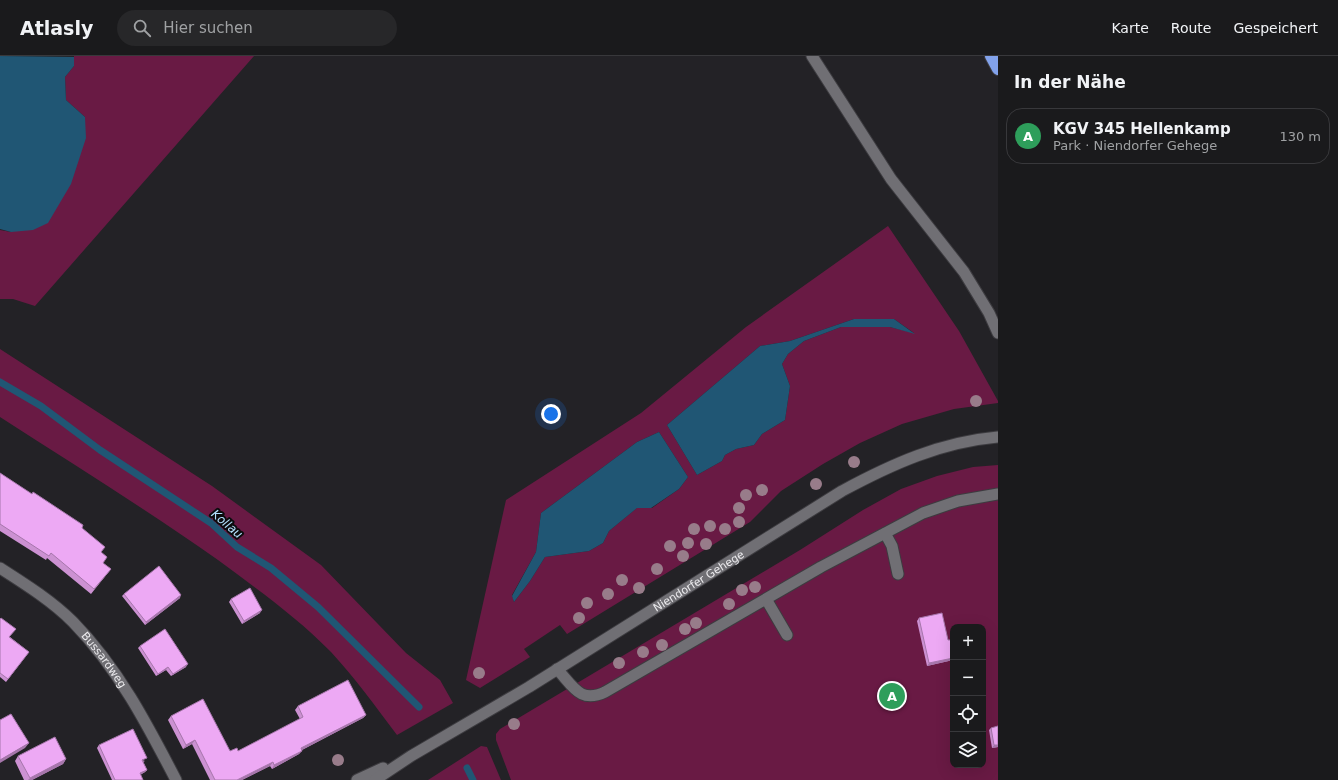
<!DOCTYPE html>
<html lang="de">
<head>
<meta charset="utf-8">
<style>
	:root { --surface:#1a1a1c; --page:#272729; --text:#f1f3f6; --muted:#9fa1a3; --line:#38383b; --accent:#e9ab38 }
	body { margin:0; font-family:"DejaVu Sans",sans-serif; background:var(--page); color:var(--text) }
	.controls { position:absolute; right:12px; bottom:12px; display:grid; overflow:hidden; border-radius:8px; box-shadow:0 4px 16px #0002 }
	.controls button { width:36px; height:36px; display:grid; place-items:center; padding:0; border:0; border-bottom:1px solid var(--line); background:var(--surface); color:var(--text); font:20px sans-serif }
	.you { position:absolute; left:551px; top:358px; width:14px; height:14px; margin:-10px; border:3px solid #fff; border-radius:50%; background:#1a73e8; box-shadow:0 0 0 6px #1a73e833 }
	.badge { display:grid; place-items:center; width:26px; height:26px; border-radius:50%; background:var(--accent); color:#fff; font-size:13px; font-weight:700 }
	.pin { position:absolute; translate:-50% -50%; border:2px solid #fff; box-shadow:0 1px 4px #0006 }
	.list { margin:0; padding:0; list-style:none }
	h2 { display:flex; justify-content:space-between; align-items:center; height:52px; margin:0; padding:0 16px; font-size:17px }
	h2 small { font-size:13px; font-weight:400; color:var(--muted) }
	.list li { display:grid; grid-template-columns:26px 1fr auto; gap:12px; align-items:center; box-sizing:border-box; height:56px; margin:0 8px 8px; padding:0 8px; border:1px solid var(--line); border-radius:16px }
	.list b { display:block; font-size:15px; white-space:nowrap }
	.list p { margin:0; font-size:13px; white-space:nowrap; color:var(--muted) }
	.list em { font-size:13px; font-style:normal; color:var(--muted) }
	.icon { flex:none; width:22px; height:22px; fill:none; stroke:currentColor; stroke-width:2; stroke-linecap:round; stroke-linejoin:round }
	.map { position:relative; flex:none; width:998px; height:724px; overflow:hidden }
	header { display:flex; align-items:center; gap:24px; box-sizing:border-box; height:56px; padding:0 20px; background:var(--surface); border-bottom:1px solid var(--line) }
	header strong { font-size:19px }
	nav { display:flex; gap:22px; margin-inline-start:auto; font-size:14px }
	.search { width:280px; height:36px; background:var(--page); display:flex; align-items:center; gap:10px; box-sizing:border-box; padding:0 14px; border-radius:22px; color:var(--muted); font-size:15px }
	main { display:flex }
	aside { flex:1; background:var(--surface) }
	.map>svg:first-child { display:block }
	.green { fill:#691a44; fill-rule:evenodd }
	.water { fill:#205674 }
	.lines { fill:none; stroke-linecap:round; stroke-linejoin:round }
	.stream { stroke:#205674; stroke-width:7 }
	.service-casing { stroke:#3d3c40; stroke-width:13 }
	.minor-casing { stroke:#3d3c40; stroke-width:13 }
	.tertiary-casing { stroke:#3d3c40; stroke-width:13 }
	.motorway-casing { stroke:#3d3c40; stroke-width:14 }
	.service { stroke:#706f74; stroke-width:11 }
	.minor { stroke:#706f74; stroke-width:11 }
	.tertiary { stroke:#706f74; stroke-width:11 }
	.motorway { stroke:#82a2eb; stroke-width:12 }
	.tree { fill:#987c8a }
	.wall { fill:#cc91d2 }
	.shaded-wall { fill:#a676ab }
	.building { fill:#eda9f4; stroke:#a676ab }
	.labels { text-anchor:middle; stroke-width:4; stroke-linejoin:round; paint-order:stroke }
	.street-label { font-size:11px; fill:#ecebee; stroke:#0c0c0e }
	.water-label { font-size:12px; font-style:italic; fill:#b4e1ff; stroke:#0c0c0e }
</style>
</head>
<body>
<header>
<strong>Atlasly</strong>
<div class="search"><svg class="icon" aria-label="search" viewBox="0 0 24 24"><circle cx="10" cy="10" r="6"/><path d="M15 15l6 6"/></svg>Hier suchen</div>
<nav><a>Karte</a><a>Route</a><a>Gespeichert</a></nav>
</header>
<main>
<div class="map">
<svg width="998" height="724" viewBox="0 0 998 724">
	<rect width="100%" height="100%" fill="#232226"/>
	<path class="green" d="M74,0h180l-219,250 -22,-7h-13v-69l11,2 74,-115 -19,-17 -1,-23 9,-11z
		M888,170l71,105 39,70v2l-44,6 -52,15 -42,19 -37,21 -42,27 -31,31 -183,112 -7,-9 -36,24 6,8 -50,31 -14,-8 40,-180 135,-87 105,-86zM854,263h40l20,14 -24,-6h-49l-37,14 -16,13 -6,10 8,22 -5,34 -23,14 -8,11 -18,4 -11,6 -3,6 -25,14 -30,-50 93,-79 30,-5zM659,376l29,45 -9,12 -27,19 -14,-1 -29,24 -6,12 -14,8 -44,6 -15,24 -16,21 -2,-7 24,-43 5,-39 96,-71z
		M0,293l212,137 109,79 85,88 34,27 13,23 -56,32c-21,-28 -42,-57 -66,-83 -34,-35 -74,-63 -113,-92 -71,-50 -145,-96 -218,-143z
		M998,409v315h-487l-15,-40v-6l4,-5 300,-179 63,-40 38,-21 36,-13 36,-9zM953,571h30v138h-30z
		M481,690l6,1 14,33h-73z"/>
	<path class="water" d="M0,0l74,1v9l-9,11 1,23 19,17 1,21 -15,46 -23,39 -15,7 -22,2 -11,-3z
		M854,263h40l21,15 -25,-7h-49l-37,14 -16,13 -6,10 8,22 -5,34 -23,14 -8,11 -18,4 -11,6 -3,6 -25,14 -30,-50 93,-79 30,-5z
		M659,376l29,45 -9,12 -28,19h-14l-28,23 -6,12 -14,8 -44,6 -15,24 -16,21 -2,-6 24,-44 5,-39 96,-71z"/>
	<g class="lines">
		<path class="stream" d="M0,326l41,24 59,44 111,73 26,24 34,21 47,39 101,100
			M467,712l6,12"/>
		<g class="service-casing">
			<path id="service" d="M812,0l79,123 73,93 25,41 9,20
				M885,477l7,13 6,28
				M766,543l21,36
				M557,613c16,17 23,35 48,23l216,-125 102,-54 35,-12 40,-7"/>
		</g>
		<g class="minor-casing">
			<g id="minor">
				<path id="s1" d="M0,512c25,16 52,33 73,54 45,46 74,102 103,158"/>
			</g>
		</g>
		<g class="tertiary-casing">
			<g id="tertiary">
				<path d="M357,724l26,-12"/>
				<path id="s2" d="M375,724l36,-24 118,-69 313,-196c50,-27 99,-49 156,-54"/>
			</g>
		</g>
		<g class="motorway-casing">
			<path id="motorway" d="M991,0l7,13"/>
		</g>
		<use href="#service" class="service"/>
		<use href="#minor" class="minor"/>
		<use href="#tertiary" class="tertiary"/>
		<use href="#motorway" class="motorway"/>
	</g>
	<g class="tree">
		<circle cx="976" cy="345" r="6"/>
		<circle cx="854" cy="406" r="6"/>
		<circle cx="816" cy="428" r="6"/>
		<circle cx="762" cy="434" r="6"/>
		<circle cx="746" cy="439" r="6"/>
		<circle cx="739" cy="452" r="6"/>
		<circle cx="739" cy="466" r="6"/>
		<circle cx="710" cy="470" r="6"/>
		<circle cx="694" cy="473" r="6"/>
		<circle cx="725" cy="473" r="6"/>
		<circle cx="688" cy="487" r="6"/>
		<circle cx="706" cy="488" r="6"/>
		<circle cx="670" cy="490" r="6"/>
		<circle cx="683" cy="500" r="6"/>
		<circle cx="657" cy="513" r="6"/>
		<circle cx="622" cy="524" r="6"/>
		<circle cx="755" cy="531" r="6"/>
		<circle cx="639" cy="532" r="6"/>
		<circle cx="742" cy="534" r="6"/>
		<circle cx="608" cy="538" r="6"/>
		<circle cx="587" cy="547" r="6"/>
		<circle cx="729" cy="548" r="6"/>
		<circle cx="579" cy="562" r="6"/>
		<circle cx="696" cy="567" r="6"/>
		<circle cx="685" cy="573" r="6"/>
		<circle cx="662" cy="589" r="6"/>
		<circle cx="643" cy="596" r="6"/>
		<circle cx="619" cy="607" r="6"/>
		<circle cx="479" cy="617" r="6"/>
		<circle cx="514" cy="668" r="6"/>
		<circle cx="338" cy="704" r="6"/>
	</g>
	<path class="wall" d="M0,417l82,55 19,25 2,10 8,6 -20,25 -44,-36 -1,2 -46,-29z
		M124,538l56,4 -35,27 -23,-29z
		M231,543l29,14 -18,11 -13,-22z
		M919,562l29,22h5v20l-26,6 -10,-45z
		M0,563l10,18 19,15 -23,30 -6,-5z
		M140,590l46,21 -15,9 -5,-6 -10,6 -18,-28z
		M298,650l68,9 -3,3 -61,32 -3,4 -27,15 -2,-3 -28,14h-32l-18,-36 -9,5 -15,-29 3,-4 59,35h8l62,-32 -5,-9z
		M991,672l7,19 -6,1 -3,-18z
		M99,689l46,16 -2,1 4,8 -2,2 -5,3 3,5h-31l-15,-32z
		M18,700l48,3 -3,5 -31,16h-8l-9,-19z"/>
	<path class="shaded-wall" d="M181,539l-1,3 -35,27 1,-3z
		M262,554l-2,3 -18,11 2,-3z
		M953,602v2l-26,6 2,-3z
		M188,608l-2,3 -15,9 2,-2z
		M168,611l-2,3 -10,6 2,-2z
		M366,659l-3,3 -65,34 3,-4z
		M195,684l-3,4 -9,5 3,-4z
		M29,687l-4,5 -25,15v-3z
		M994,689h4v2l-6,1z
		M302,695l-3,3 -27,15 2,-4z
		M66,703l-3,5 -31,16h-4l2,-2z
		M273,706l-3,4 -28,14h-5z
		M147,714l-2,2 -7,4 2,-3z"/>
	<path class="building" d="M0,417l32,21 1,-2 50,33 -1,3 23,19 -4,5 6,5 -4,6 8,6 -17,20 -43,-36 -2,3 -49,-32z
		M159,510l22,29 -35,27 -22,-28z
		M250,532l12,22 -18,11 -13,-22z
		M942,557l6,27h5v18l-24,5 -10,-45z
		M1,562l15,11 -7,8 20,15 -21,27 -8,-6v-54z
		M165,573l23,35 -15,10 -5,-7 -10,7 -18,-28z
		M348,624l18,35 -65,33 1,3 -28,14 -1,-3 -36,18h-22l-20,-40 -9,5 -15,-29 32,-17 27,52 7,-3 1,3 65,-34 -5,-11z
		M11,658l18,29 -29,17v-40z
		M998,670v19h-4l-3,-17z
		M133,673l14,29 -5,2 5,10 -7,3 3,7h-28l-16,-35z
		M55,681l11,22 -36,19 -12,-22z"/>
	<g class="labels">
		<g class="street-label">
			<text dy="4" stroke="none"><textPath href="#s2" startOffset="380">Niendorfer Gehege</textPath></text>
			<text dy="4" stroke="none"><textPath href="#s1" startOffset="140">Bussardweg</textPath></text>
		</g>
		<g class="water-label">
			<text transform="translate(227 468) rotate(40)" y="4">Kollau</text>
		</g>
	</g>
</svg>
<div class="controls">
<button>+</button>
<button>−</button>
<button><svg class="icon" aria-label="locate" viewBox="0 0 24 24"><circle cx="12" cy="12" r="6"/><path d="M12 2v4M12 18v4M2 12h4M18 12h4"/></svg></button>
<button><svg class="icon" aria-label="layers" viewBox="0 0 24 24"><path d="M12 4l9 5-9 5-9-5zM3 14l9 5 9-5"/></svg></button>
</div>
<div class="you"></div>
<div class="pin badge" style="left:892px;top:640px;background:#2e9e5b">A</div>
</div>
<aside>
<h2>In der Nähe<small></small></h2>
<ul class="list">
<li><span class="badge" style="background:#2e9e5b">A</span><div><b>KGV 345 Hellenkamp</b><p>Park · Niendorfer Gehege</p></div><em>130 m</em></li>
</ul>
</aside>
</main>
</body>
</html>
